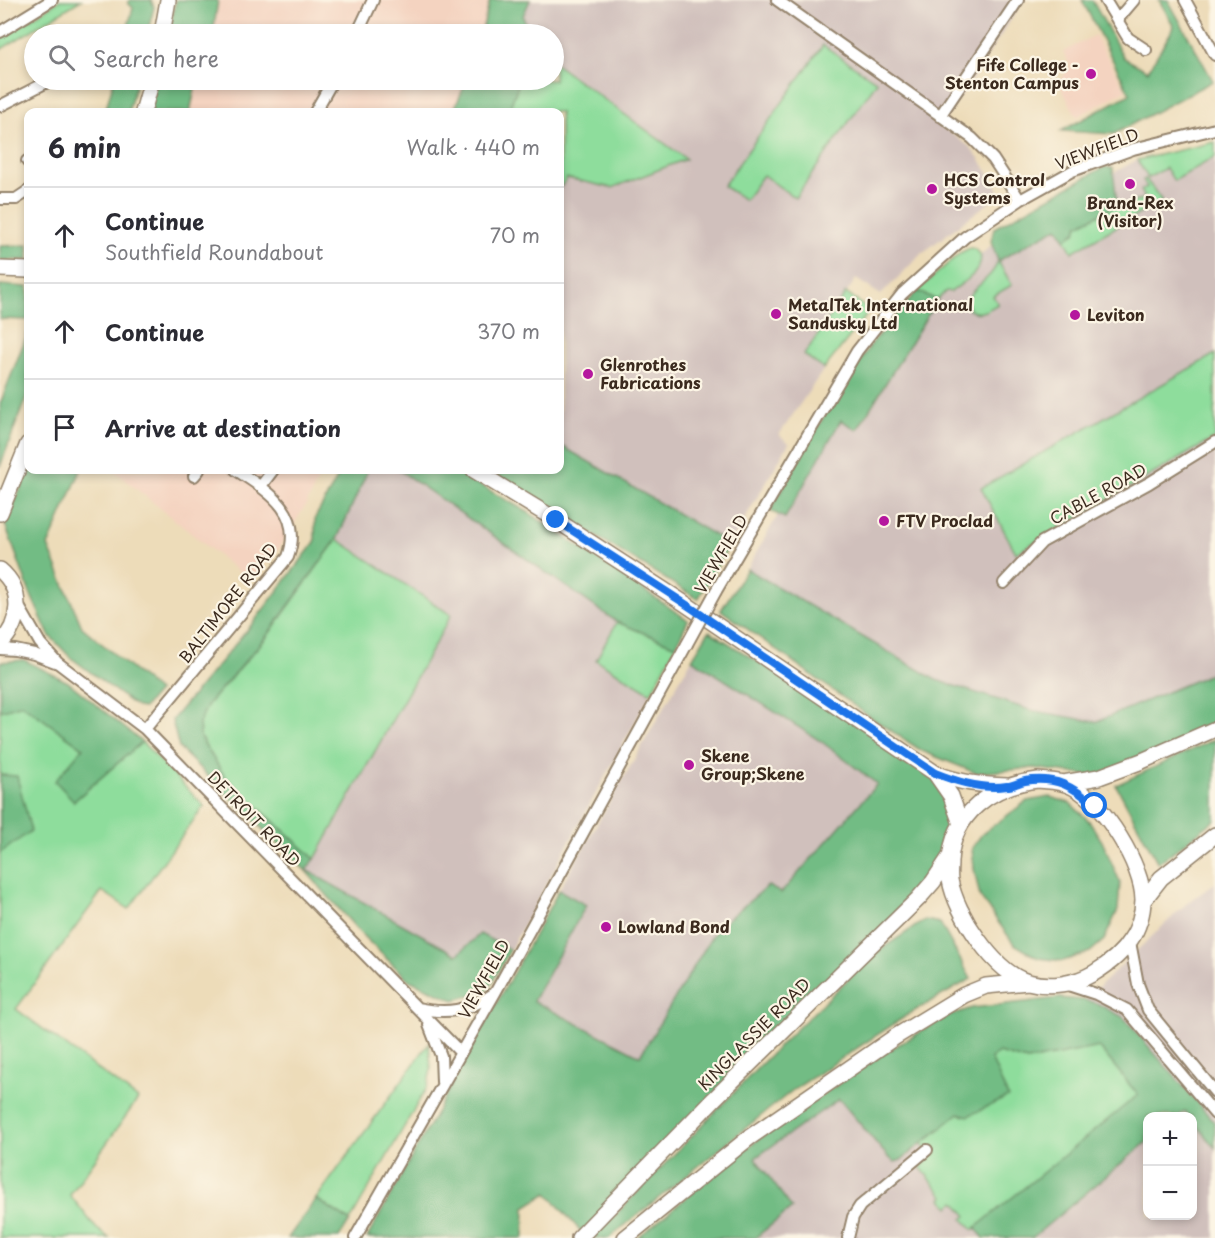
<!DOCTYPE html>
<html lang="en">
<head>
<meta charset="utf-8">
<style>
	:root { --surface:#fff; --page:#f2f2f3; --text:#2b2b33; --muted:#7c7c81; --line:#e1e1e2 }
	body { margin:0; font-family:"Playpen Sans",sans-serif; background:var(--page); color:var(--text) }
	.controls { position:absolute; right:18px; bottom:18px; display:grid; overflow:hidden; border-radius:12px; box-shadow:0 3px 9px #0003 }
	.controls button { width:54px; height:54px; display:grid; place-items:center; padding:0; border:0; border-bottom:2px solid var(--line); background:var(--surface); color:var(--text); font:30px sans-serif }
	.stop { position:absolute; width:18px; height:18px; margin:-14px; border:4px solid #1a73e8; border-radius:50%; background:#fff }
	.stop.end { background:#1a73e8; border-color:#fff; box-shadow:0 2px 6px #0008 }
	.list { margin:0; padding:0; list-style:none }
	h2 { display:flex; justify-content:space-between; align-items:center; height:78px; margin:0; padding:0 24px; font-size:26px }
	h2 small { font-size:20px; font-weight:400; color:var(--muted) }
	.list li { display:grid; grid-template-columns:39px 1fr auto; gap:18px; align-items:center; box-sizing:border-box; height:96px; padding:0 24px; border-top:2px solid var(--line) }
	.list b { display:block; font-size:22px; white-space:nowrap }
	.list p { margin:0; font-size:20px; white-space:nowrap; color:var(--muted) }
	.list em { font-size:20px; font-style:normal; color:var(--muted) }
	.icon { flex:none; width:33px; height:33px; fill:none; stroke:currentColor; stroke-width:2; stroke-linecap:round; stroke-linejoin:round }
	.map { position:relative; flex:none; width:1215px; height:1238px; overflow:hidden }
	.search { position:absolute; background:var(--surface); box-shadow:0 3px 9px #0003; left:24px; top:24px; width:540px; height:66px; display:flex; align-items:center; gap:15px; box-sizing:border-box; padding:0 21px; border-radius:33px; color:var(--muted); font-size:22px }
	.panel { position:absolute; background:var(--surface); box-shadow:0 3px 9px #0003; left:24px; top:108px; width:540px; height:366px; border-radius:12px }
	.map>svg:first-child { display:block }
	.built { fill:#f4d3c0 }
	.industrial { fill:#d0c0bc; fill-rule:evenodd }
	.green { fill:#8edd9c; stroke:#64845d; stroke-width:1.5 }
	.forest { fill:#72bc84; stroke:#567351; stroke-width:1.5 }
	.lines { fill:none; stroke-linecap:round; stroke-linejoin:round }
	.street-casing { stroke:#94836c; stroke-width:14 }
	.secondary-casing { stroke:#94836c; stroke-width:18 }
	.street { stroke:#fff; stroke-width:10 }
	.secondary { stroke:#fff; stroke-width:15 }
	.street-bridge-casing { stroke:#94836c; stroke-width:14; stroke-linecap:butt }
	.street-bridge { stroke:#fff; stroke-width:10 }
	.route { stroke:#1a73e8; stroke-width:8 }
	.poi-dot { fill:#b5179e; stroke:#fcf5e5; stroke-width:2 }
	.labels { text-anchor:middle; stroke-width:4.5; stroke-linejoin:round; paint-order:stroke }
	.poi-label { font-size:16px; font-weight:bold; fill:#3b2a1e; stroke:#fcf5e5; text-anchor:start }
	.street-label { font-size:16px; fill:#3b2a1e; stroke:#fcf5e5 }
</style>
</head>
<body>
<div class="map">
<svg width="1215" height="1238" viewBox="0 0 1215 1238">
	<rect width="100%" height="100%" fill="#fcf5e5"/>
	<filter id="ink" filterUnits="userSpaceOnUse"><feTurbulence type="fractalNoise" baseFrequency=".0167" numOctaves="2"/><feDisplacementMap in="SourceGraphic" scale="12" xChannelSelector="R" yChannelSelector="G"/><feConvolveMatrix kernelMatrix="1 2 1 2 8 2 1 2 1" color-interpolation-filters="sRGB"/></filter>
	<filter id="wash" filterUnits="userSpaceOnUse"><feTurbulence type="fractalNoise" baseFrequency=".008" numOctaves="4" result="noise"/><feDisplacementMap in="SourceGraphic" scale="24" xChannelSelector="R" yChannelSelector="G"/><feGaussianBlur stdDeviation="1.35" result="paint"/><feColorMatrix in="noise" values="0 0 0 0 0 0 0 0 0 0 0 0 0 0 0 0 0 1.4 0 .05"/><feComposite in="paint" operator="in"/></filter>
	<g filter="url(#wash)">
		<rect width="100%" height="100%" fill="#eddcb9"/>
		<path class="built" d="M218,0h272l-9,34h-268z
			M1095,35l31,55 -49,27 -18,-33 11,-19 -7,-13z
			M197,80h270l-14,32h-263z
			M113,470h210l-16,33 -28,46 -29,32z"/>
		<path class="industrial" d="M530,0h494l-83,126 29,21 9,11 19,31 1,6 -78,59 -40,41 -25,-16 -52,76 20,14 -45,66 10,8 -59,101 -170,-99v-257l7,-10 45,10 73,-29 -131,-96v-29h-26l-5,-18zM823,45l53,37 -81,116 -32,-23z
			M1215,142v530l-119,50 -66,-12 -94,-30 -189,-111 31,-54 7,3 56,-98 17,10 43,-70 44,-76 69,-57 123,-67z
			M368,470h31l218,152 -21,38 55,33 -141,257 -30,-16 -23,21 -152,-85 10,-11 136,-244 -114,-76z
			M692,659l130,83 56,41 -97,110 -64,35 -77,128 -107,-55 53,-96 -27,-15z
			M1215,883v355h-555l91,-78 122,-88 200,-61 112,-106zM1148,1116h44v100h-44z"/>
		<path class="green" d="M60,0h21l-81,50v-11z
			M823,45l54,37 -82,116 -32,-23 -18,25 -22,-14z
			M554,63l132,96 -74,29 -45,-10 -7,10v-76h-52l12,-32h34z
			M1215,142v15l-41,24 -8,-13 -18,10 -11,-18z
			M1146,179l16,22 -90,51 -7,-13 11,-7 2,-7 39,-20 5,1 23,-8 -4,-8 6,-3 -4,-7z
			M970,248l5,1 5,5c5,17 -17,28 -29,38l-5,-1 -9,9 -20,-9 43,-38z
			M998,261l14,24 -19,11 5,8c-10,6 -18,12 -29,6l-3,-10c9,-15 27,-22 32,-39z
			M846,293l24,18 -46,58 -20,-14z
			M1215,354v84l-199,115 -35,-65z
			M337,539l114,76 -136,244 -90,-82 -25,-40 -1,-14 9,-19 59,-67z
			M617,622l59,24 -25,47 -55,-33z
			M22,704l61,44 -9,53 68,-59 62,64 -75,103 -27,-18 -86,118 122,90 -68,96 26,33 13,10h-109v-527z
			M429,1043l2,27 -4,17 -77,134 -34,-22z
			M1099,1047l39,48 -165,135 -10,-11 4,-3 -12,-14 -6,5 -7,-8 2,-3 -24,-29 12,-11 -10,-12 37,-31 5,3 27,-59 8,-4 28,8z"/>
		<path class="forest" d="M130,0h21l3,7 -7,27h-21l7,-26 -5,-5z
			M176,0h42l-5,34h-44z
			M490,0h40l-7,16 5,18h-47z
			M1082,0h10l32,58 24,13 26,-44 -15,-27h9l45,81 -99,53 -53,-3 69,-37z
			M114,80h23l-9,32h-23z
			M157,80h40l-7,32h-42z
			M467,80h53l-12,32h-55z
			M1104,167l9,1 4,37 -39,20 -2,7 -11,7 -7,-12 -60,34 -7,-19 3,-14z
			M28,245v15h-28v-14z
			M0,285l28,2v33l-28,-1z
			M917,291l20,9 -80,130 -16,-10 -56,98 -15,-7 56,-98 46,-70z
			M28,332v60l-28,75v-63z
			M560,445l170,99 -32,55 -210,-129h72z
			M29,470h52l-33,76 34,81 76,64 -14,17 -7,-1 -67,-50 -21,-22 -19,-42 -25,-69z
			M342,470h26l-31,69 -71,98 -58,67 -9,19 1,14 25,40 90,82 -9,11 151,85 23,-21 30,16 -22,40 -34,10 -45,-20 -47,-45 -57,-65 -126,-122 -7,-28 81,-97 62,-81v-24z
			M399,470h55l75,43 159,107 -12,26 -59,-24z
			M747,569l189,111 94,30 66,12 119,-50v57l-116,48 -65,-9 -58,5 -54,-22 -52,-34 -149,-107z
			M709,631l226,142 21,36 -13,58 -360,367 -36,-41 -22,14 -1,31h-157l192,-348 27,15 -53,96 107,55 77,-128 51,-42 13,7 96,-109 -55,-42 -130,-83z
			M24,660l44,22 74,60 -68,59 -19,-20 28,-33 -61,-44 -22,7v-49z
			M1215,739v81l-57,43 -42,-78z
			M0,775l17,1 14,55 -31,22z
			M1050,797l20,6 19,18 13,20 18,41 -2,28 -14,30 -14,12 -27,9 -25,-3 -24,-14 -34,-47 -6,-28 -2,-21 10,-14 45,-33z
			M925,920l15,3 31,56 -62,35 -116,76 -184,148h-16l185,-191 97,-94z
			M1059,998l24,2 13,3 27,14 92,106v25l-22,-27 -1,-5h-3l-4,-5 -7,5h-30l-1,26 -115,96h-48l-9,-10 163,-133 -39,-48 -72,14 -28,-8 -8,5 17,39 -40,19 -9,-3 -58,47 -6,2 -7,-5 -49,-58 -84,59 37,50 -37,30h-118l114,-93 44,-32 96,-64 57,-33 24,-8z
			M316,1199l34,22 -11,17h-51z"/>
	</g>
	<g filter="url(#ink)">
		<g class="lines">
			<g class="street-casing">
				<path id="street" d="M777,0l195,138 21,21 27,41
					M1105,0l23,38 18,12
					M1185,0l30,55
					M1117,20l17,-20
					M0,32l52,-32
					M357,34l16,-34
					M0,106l51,-26
					M315,112l18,-32
					M940,116l78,-116
					M27,161l1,1
					M0,199h16l12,-8
					M194,476l5,-6
					M261,486l12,-16
					M1004,583l38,-41 107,-59 66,-41
					M716,591l141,-240 45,-57 63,-57 55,-37 52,-29 61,-22 82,-20
					M17,603l23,40 17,19
					M0,649l15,1 19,4 24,9 87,66 315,323
					M145,729l143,-172c16,-45 -19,-65 -52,-87
					M1130,942l8,42 10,26 67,82
					M1065,984l31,10 31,16 88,104
					M417,1008c29,6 51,4 76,-14
					M429,1025l12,31 1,26
					M355,1238l140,-245 192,-349
					M848,1238l5,-21 7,-11 67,-56"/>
			</g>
			<g class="secondary-casing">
				<path id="secondary" d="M162,34l6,-34
					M143,112l9,-32
					M0,269l28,1
					M474,470l82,50 128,83 251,170c24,10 46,12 72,13
					M0,513l28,-69
					M0,570c24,20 21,53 0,74
					M935,773l16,23 10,28
					M1038,780c11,1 25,1 35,7 31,16 70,79 70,113 0,13 -5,29 -12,39 -9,15 -22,25 -37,34 -19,11 -44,15 -66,9 -34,-10 -72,-68 -78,-102 -1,-5 0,-12 0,-18 2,-48 42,-77 88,-82z
					M1063,783l36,-6 43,-16 73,-32
					M1143,901l18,-23 54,-43
					M579,1238l135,-139 204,-200 15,-17 16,-24
					M625,1238l125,-101 145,-100 69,-42 22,-9 42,-4"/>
			</g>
			<use href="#street" class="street"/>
			<use href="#secondary" class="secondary"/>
			<g class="street-bridge-casing">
				<path id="street-bridge" d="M687,644l29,-53"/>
			</g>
			<use href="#street-bridge" class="street-bridge"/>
		</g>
	</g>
	<g class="lines" filter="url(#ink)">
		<path class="route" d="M556,520l128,83 251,170c22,9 48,17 72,13 6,0 12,-4 18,-5 30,-5 49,5 70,25"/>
	</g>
	<g class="poi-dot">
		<circle cx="1091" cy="74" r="6"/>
		<circle cx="1130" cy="184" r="6"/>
		<circle cx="932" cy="189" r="6"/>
		<circle cx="776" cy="314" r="6"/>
		<circle cx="1075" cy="315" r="6"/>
		<circle cx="588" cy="374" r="6"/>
		<circle cx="884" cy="521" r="6"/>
		<circle cx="689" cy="765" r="6"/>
		<circle cx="606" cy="927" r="6"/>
	</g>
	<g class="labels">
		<g class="poi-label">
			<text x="1079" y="71" text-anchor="end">Fife College -<tspan x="1079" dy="18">Stenton Campus</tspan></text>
			<text x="944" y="186">HCS Control<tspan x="944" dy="18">Systems</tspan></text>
			<text x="1130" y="209" text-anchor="middle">Brand-Rex<tspan x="1130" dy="18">(Visitor)</tspan></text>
			<text x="788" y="311">MetalTek International<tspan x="788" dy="18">Sandusky Ltd</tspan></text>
			<text x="1087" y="321">Leviton</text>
			<text x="600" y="371">Glenrothes<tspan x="600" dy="18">Fabrications</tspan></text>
			<text x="896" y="527">FTV Proclad</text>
			<text x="701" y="762">Skene<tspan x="701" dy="18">Group;Skene</tspan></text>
			<text x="618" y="933">Lowland Bond</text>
		</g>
		<g class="street-label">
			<text transform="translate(1097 149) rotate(-21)" y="6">VIEWFIELD</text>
			<text transform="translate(1098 494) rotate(-29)" y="6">CABLE ROAD</text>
			<text transform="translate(721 554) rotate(-60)" y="6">VIEWFIELD</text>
			<text transform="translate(228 603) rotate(-52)" y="6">BALTIMORE ROAD</text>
			<text transform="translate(254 819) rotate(46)" y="6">DETROIT ROAD</text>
			<text transform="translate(484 979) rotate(-61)" y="6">VIEWFIELD</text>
			<text transform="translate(754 1034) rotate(-45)" y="6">KINGLASSIE ROAD</text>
		</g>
	</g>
</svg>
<div class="controls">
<button>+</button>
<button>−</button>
</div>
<div class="stop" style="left:1095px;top:806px"></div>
<div class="stop end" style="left:556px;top:520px"></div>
<div class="search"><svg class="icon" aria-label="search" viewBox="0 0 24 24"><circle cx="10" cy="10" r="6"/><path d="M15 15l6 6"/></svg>Search here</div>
<section class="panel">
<h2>6 min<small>Walk · 440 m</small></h2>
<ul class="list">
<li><svg class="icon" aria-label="ahead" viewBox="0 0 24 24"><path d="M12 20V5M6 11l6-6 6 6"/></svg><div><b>Continue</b><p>Southfield Roundabout</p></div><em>70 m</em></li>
<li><svg class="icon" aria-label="ahead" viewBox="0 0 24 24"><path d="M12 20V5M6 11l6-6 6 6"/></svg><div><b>Continue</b></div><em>370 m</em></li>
<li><svg class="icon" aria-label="arrive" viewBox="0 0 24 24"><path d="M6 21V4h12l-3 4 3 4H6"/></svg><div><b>Arrive at destination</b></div></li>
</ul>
</section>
</div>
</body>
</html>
